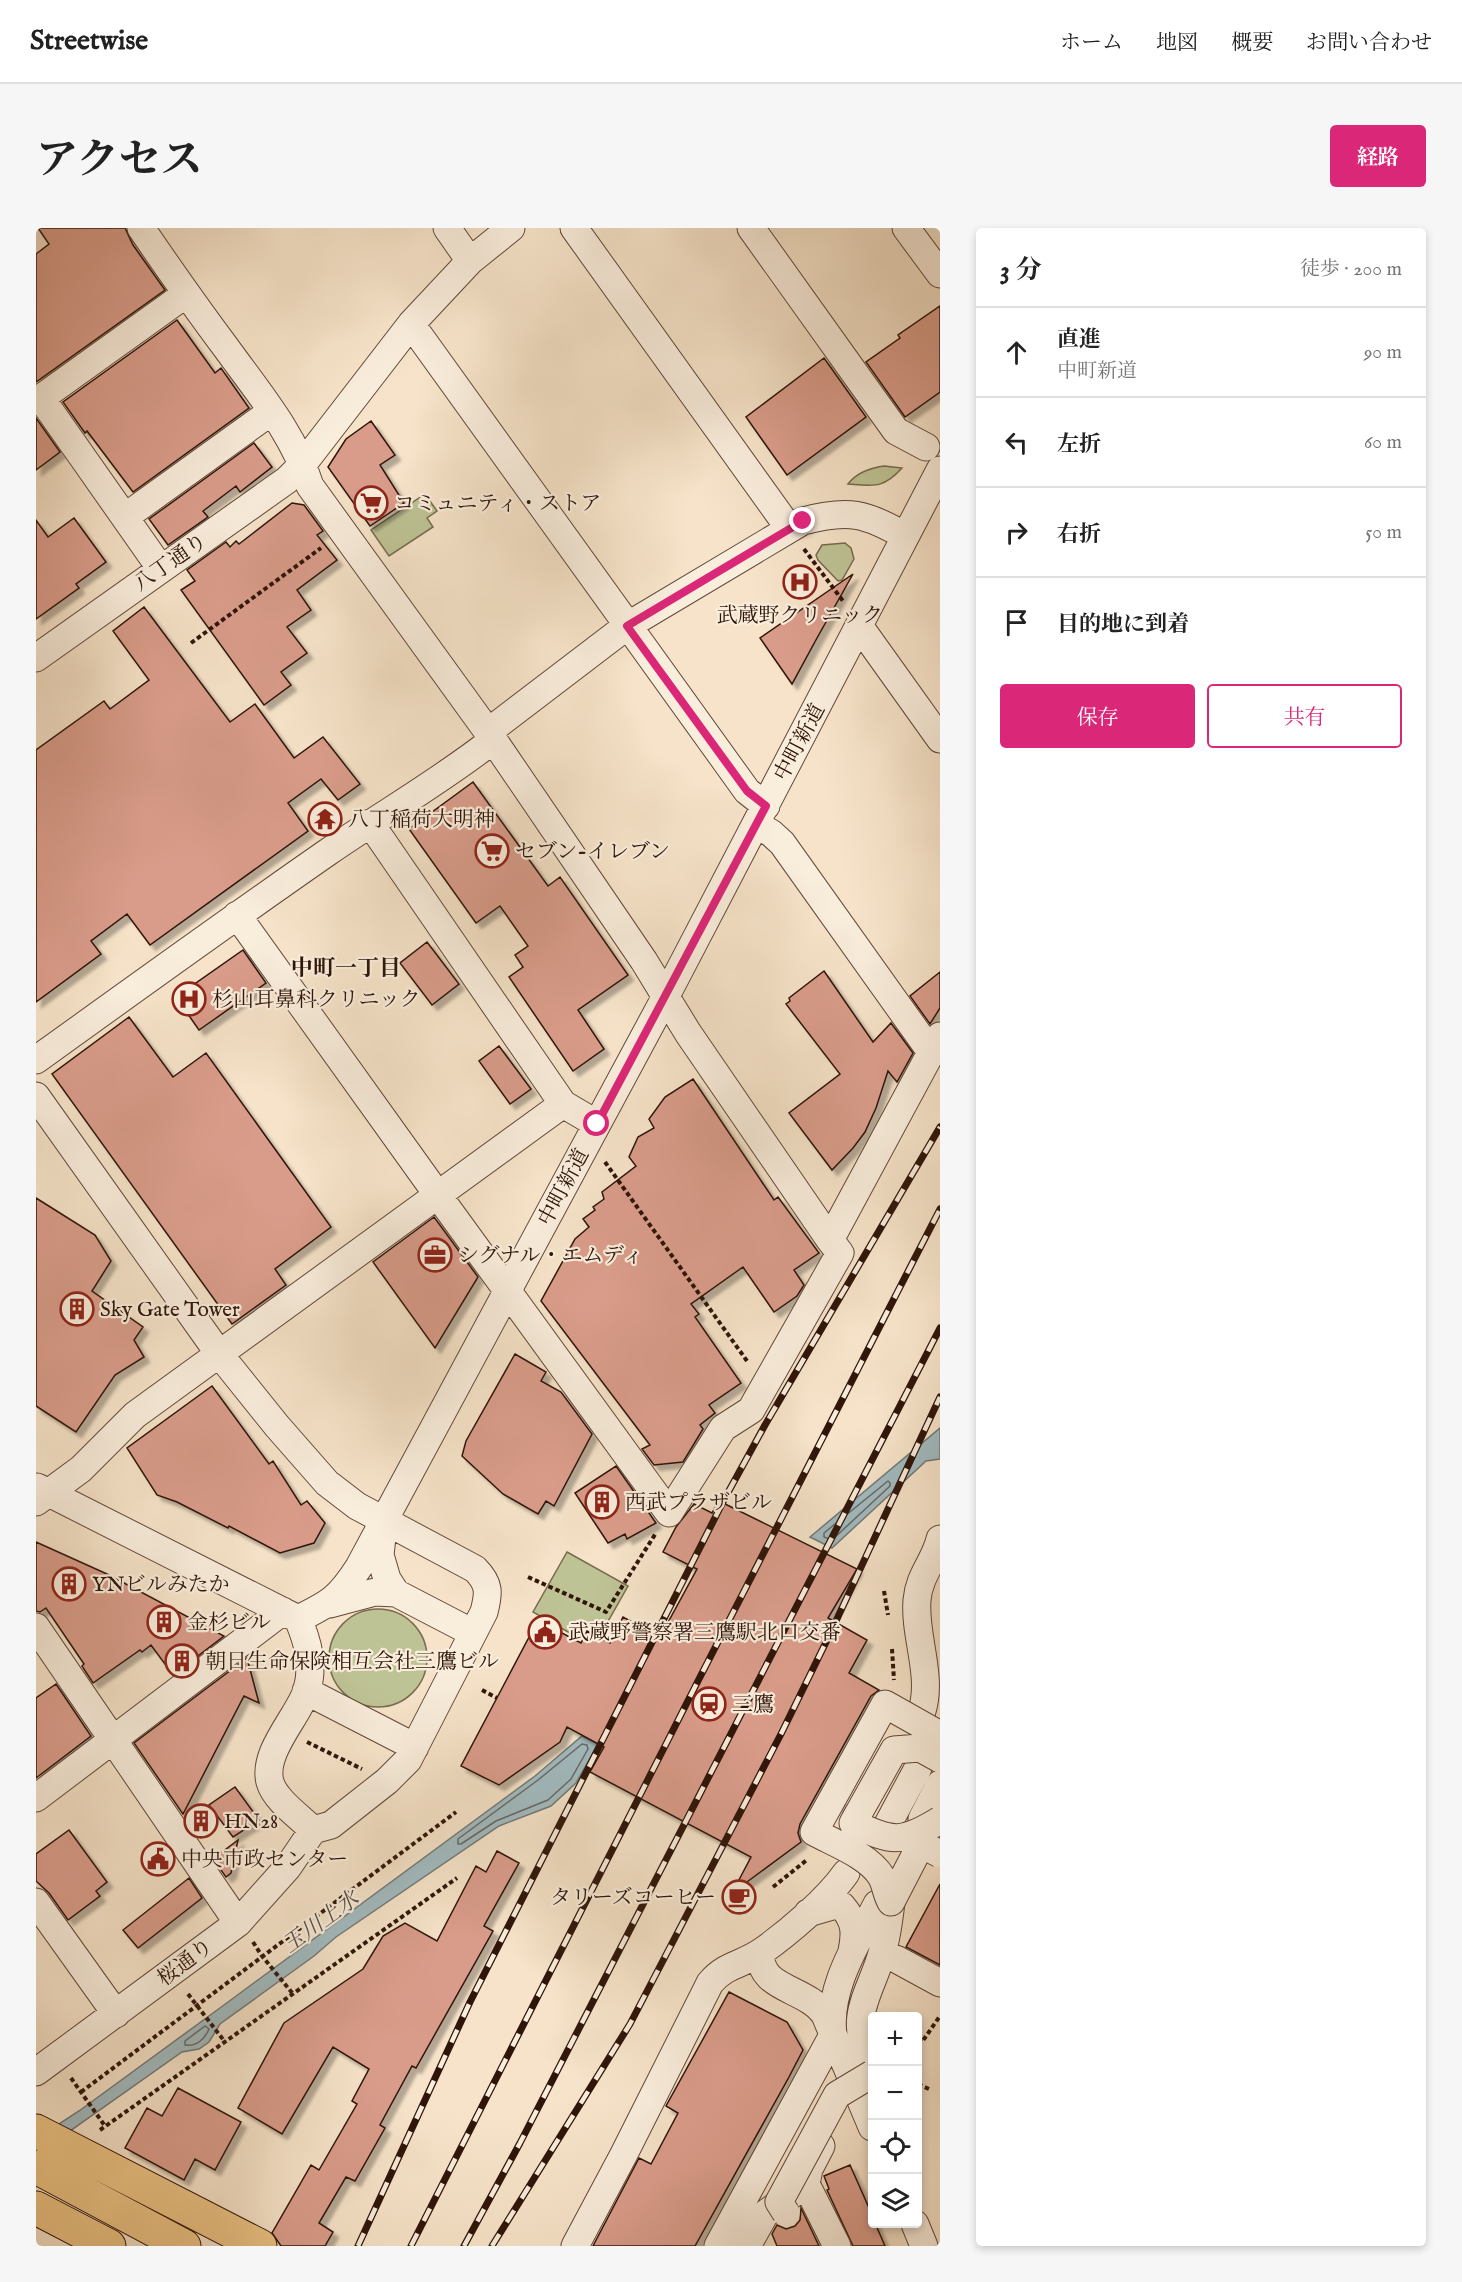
<!DOCTYPE html>
<html lang="ja">
<head>
<meta charset="utf-8">
<style>
	:root { --surface:#fff; --page:#f6f6f6; --text:#222; --muted:#767676; --line:#e0e0e0; --accent:#db2777 }
	body { margin:0; font-family:"IM FELL English","Noto Serif JP",serif; background:var(--page); color:var(--text) }
	.controls { position:absolute; right:18px; bottom:18px; display:grid; overflow:hidden; border-radius:6px; box-shadow:0 3px 9px #0003 }
	.controls button { width:54px; height:54px; display:grid; place-items:center; padding:0; border:0; border-bottom:2px solid var(--line); background:var(--surface); color:var(--text); font:30px sans-serif }
	.stop { position:absolute; width:18px; height:18px; margin:-14px; border:4px solid #db2777; border-radius:50%; background:#fff }
	.stop.end { background:#db2777; border-color:#fff; box-shadow:0 2px 6px #0008 }
	.list { margin:0; padding:0; list-style:none }
	h2 { display:flex; justify-content:space-between; align-items:center; height:78px; margin:0; padding:0 24px; font-size:26px }
	h2 small { font-size:20px; font-weight:400; color:var(--muted) }
	.list li { display:grid; grid-template-columns:39px 1fr auto; gap:18px; align-items:center; box-sizing:border-box; height:90px; padding:0 24px; border-top:2px solid var(--line) }
	.list b { display:block; font-size:22px; white-space:nowrap }
	.list p { margin:0; font-size:20px; white-space:nowrap; color:var(--muted) }
	.list em { font-size:20px; font-style:normal; color:var(--muted) }
	.actions { display:flex; gap:12px; padding:18px 24px }
	.actions a { flex:1; padding:14px 0; border:2px solid var(--accent); border-radius:6px; text-align:center; font-size:21px; color:var(--accent) }
	.actions .main { background:var(--accent); color:#fff }
	.icon { flex:none; width:33px; height:33px; fill:none; stroke:currentColor; stroke-width:2; stroke-linecap:round; stroke-linejoin:round }
	.map { position:relative; flex:none; width:904px; height:2018px; overflow:hidden; border-radius:6px }
	header { display:flex; align-items:center; gap:36px; box-sizing:border-box; height:84px; padding:0 30px; background:var(--surface); border-bottom:2px solid var(--line) }
	header strong { font-size:28px }
	nav { display:flex; gap:33px; margin-inline-start:auto; font-size:21px }
	.intro { display:flex; align-items:center; justify-content:space-between; box-sizing:border-box; height:144px; padding:0 36px }
	h1 { margin:0; font-size:42px }
	.button { padding:15px 27px; border-radius:6px; background:var(--accent); color:#fff; font-size:21px; font-weight:700 }
	main { display:flex; gap:36px; padding:0 36px }
	aside { flex:1; background:var(--surface); border-radius:6px; box-shadow:0 3px 9px #0003 }
	.map>svg:first-child { display:block }
	.green { fill:#bec395; stroke:#766c4f; stroke-width:1.5 }
	.water { fill:#a1bbc1; stroke:#737977; stroke-width:1.5 }
	.lines { fill:none; stroke-linecap:round; stroke-linejoin:round }
	.shore { stroke:#686865; stroke-width:1.5 }
	.building { fill:#d99c8a; stroke:#2f1509; stroke-width:1.5; filter:url(#shadow) }
	.minor-tunnel { stroke:#cebaa3; stroke-width:27; stroke-dasharray:27 14; stroke-linecap:butt }
	.minor-casing { stroke:#614839; stroke-width:29 }
	.major-casing { stroke:#2f1509; stroke-width:35 }
	.path { stroke:#2f1509; stroke-width:4; stroke-dasharray:4.5 3; stroke-linecap:butt }
	.minor { stroke:#f9eddc; stroke-width:27 }
	.major { stroke:#ebc284; stroke-width:33 }
	.rail-casing { stroke:#2f1509; stroke-width:7 }
	.rail { stroke:#f9eddc; stroke-width:4.5; stroke-dasharray:14; stroke-linecap:butt }
	.minor-bridge-casing { stroke:#614839; stroke-width:29; stroke-linecap:butt }
	.minor-bridge { stroke:#f9eddc; stroke-width:27 }
	.route { stroke:#db2777; stroke-width:8 }
	.labels { text-anchor:middle; stroke-width:4.5; stroke-linejoin:round; paint-order:stroke }
	.poi-label { font-size:21px; fill:#2f1509; stroke:#f9eddc; text-anchor:start }
	.street-label { font-size:21px; fill:#2f1509; stroke:#f9eddc }
	.neighbourhood-label { font-size:22px; font-weight:bold; fill:#2f1509; stroke:#f9eddc }
	.water-label { font-size:22px; font-style:italic; fill:#574f49; stroke:#f9eddc }
</style>
</head>
<body>
<header>
<strong>Streetwise</strong>
<nav><a>ホーム</a><a>地図</a><a>概要</a><a>お問い合わせ</a></nav>
</header>
<div class="intro"><h1>アクセス</h1><a class="button">経路</a></div>
<main>
<div class="map">
<svg width="904" height="2018" viewBox="0 0 904 2018">
	<defs>
		<filter id="shadow"><feDropShadow dx="5.5" dy="5.5" stdDeviation="1.5" flood-color="#0004"/></filter>
	</defs>
	<rect width="100%" height="100%" fill="#f6e3c9"/>
	<filter id="stains"><feTurbulence type="fractalNoise" baseFrequency=".00333" numOctaves="4"/><feColorMatrix values="0 0 0 0 .2 0 0 0 0 .09 0 0 0 0 .02 0 0 0 .5 -.17"/></filter>
	<radialGradient id="worn" r=".72"><stop offset=".6" stop-color="#630" stop-opacity="0"/><stop offset="1" stop-color="#630" stop-opacity=".3"/></radialGradient>
	<path class="green" d="M848,238l18,2c-19,21 -28,18 -54,16 9,-12 22,-16 36,-18z
		M389,266l12,17 -10,7 6,9 -44,29 -18,-26z
		M809,315l6,5 3,11 -12,21 -4,1 -20,-21 -2,-5 6,-10z
		M531,1324l61,34 -26,46 -19,-10 -8,14 -42,-24z
		M293 1430a49 49 0 1 1 98 0a49 49 0 1 1-98 0Z"/>
	<path class="water" d="M904,1200v31l-14,2 -94,87 -22,-11z
		M546,1508l16,8 -22,39 -25,23 -52,20 -163,111 -22,19 -94,68 -11,18 -10,7 -17,3 -146,103v-16l43,-28 145,-106 311,-229z"/>
	<g class="lines">
		<path class="shore" d="M852,1253l2,2v3l-58,54 -8,-3v-4z
			M546,1516l5,1 1,4 -17,30 -23,21 -52,21 -35,23h-3v-5l80,-59z
			M169,1798l4,3c-4,10 -13,18 -24,16v-4z"/>
	</g>
	<path class="building" d="M2,0h87l8,17 32,45 -129,92v-128l13,-10z
		M904,78v86l-35,25 -39,-55 34,-24 -2,-3z
		M141,92l38,53 6,-5 28,40 -116,84 -46,-61 -2,2 -22,-31z
		M788,130l42,59 -79,58 -41,-58z
		M0,190l24,34 -24,18z
		M335,193l24,34 -15,10 24,38 -34,23 -42,-59 18,-28z
		M218,215l18,24 -32,25 -4,-6 -33,25 5,6 -40,28 -19,-26z
		M256,275l12,2 19,26 -6,4 20,25 -40,30 14,20 -24,17 20,26 -26,19 10,13 -27,20 -83,-115 14,-9 -8,-11 39,-28 4,5 6,-6 3,3z
		M38,290l32,44 -30,22 3,4 -43,31v-99l12,17z
		M817,346l-36,64 -25,46 -32,-46z
		M108,379l86,115 25,-18 39,54 29,-21 37,47 -22,16 -17,-21 -33,24 20,28 -158,114 -23,-31 -36,27 10,13 -65,48v-252l68,-49 6,8 39,-29 -36,-49z
		M437,554l75,104 12,-9 68,98 -50,35 26,39 -31,22 -64,-94 14,-10 -8,-12 13,-9 -28,-40 -24,17 -67,-94z
		M391,714l32,42 -27,21 -32,-42z
		M207,722l23,33 -67,47 -23,-33z
		M788,743l49,71 18,-19 22,30 -16,29 -9,-11 -12,37 -11,24 -12,16 -21,22 -43,-57 51,-39 -54,-70 4,-3 -1,-3z
		M904,744v36l-10,16 -20,-28z
		M93,789l44,60 33,-24 125,174 -56,42 11,16 -54,39 -180,-250z
		M463,818l32,43 -21,15 -31,-43z
		M657,851l81,121 4,-3 41,56 -25,17 10,15 -7,11 -23,16 -31,-45 -52,37 8,10 -4,3 46,66 -32,22 6,8 -15,12 3,4 -20,33 -29,3 -12,-16 8,-4 -109,-144 34,-62 14,-12 -6,-8 12,-9 -2,-3 11,-8 -2,-7 34,-26 -7,-9 9,-20 16,-9 -5,-9 16,-22z
		M0,970l59,37 16,26 -19,30 51,36 -9,13 10,17 -29,18 -39,57 -40,-26z
		M398,989l44,60 -43,71 -62,-86z
		M479,1126l31,18 -5,9 20,11 31,42 -38,72 -8,-5 -8,13 -35,-20 -41,-38 4,-15z
		M176,1158l57,78 4,-3 28,44 6,-4 18,22 -11,20 -34,10 -51,-27 -1,2 -51,-26 -20,-7 -30,-47z
		M580,1238l40,57 -29,16 -2,-5 -17,9 -33,-50z
		M683,1273l138,68 -29,49 39,22 -18,33 30,17 -8,6 -71,128 -2,9 3,9 -69,51 19,-36 -161,-85 14,-25 -37,-20 -7,15 -61,43 -38,-19 76,-144 3,2 1,-2 40,21 6,-12 23,12 13,-26 37,20 37,-68 -34,-17 13,-25 18,-23 18,9z
		M0,1314l71,32 117,62 -51,39 -22,-30 -9,7 -2,-2 -47,33 -11,-17 2,-2 -38,-56 -6,4 -4,-1z
		M211,1430l12,45 -15,-7 -61,118 -49,-71z
		M20,1456l35,52 -55,42v-80z
		M199,1559l24,33 -26,17 -24,-32z
		M33,1602l38,52 -11,9 4,5 -32,24 -19,-27 -13,-12v-27z
		M202,1612l-7,33 -5,4 -13,-18z
		M461,1623l22,12 -35,63 9,5 -77,137 -4,-2 -32,59 5,3 -30,53 -9,-4 -27,46 14,9 -8,14h-44l-9,-13 39,-68 8,5 38,-66 -5,-3 17,-32 -36,-22 -51,87 -44,-26 46,-85 79,-54 20,-33 22,-13 32,18 39,-75 10,6z
		M153,1650l13,20 -64,50 -15,-18z
		M904,1656v81l-34,-18z
		M693,1764l58,30 16,28 -14,27 -94,169h-102l46,-88 12,6 27,-51 -12,-7z
		M142,1860l63,34 -26,48 -20,-11 -11,21 -59,-32 22,-40 15,8z
		M814,1937l23,52v6h2l10,23h-32l-26,-56 2,-1 -5,-13z
		M765,1980l18,38h-42l-5,-12 5,-9 9,4 9,-3 5,-6z"/>
	<g class="lines">
		<path class="minor-tunnel" d="M805,1584l5,-8"/>
		<g class="minor-casing">
			<path id="minor" d="M105,0c28,41 56,81 86,121 31,43 67,85 83,137l178,246 156,229 44,72 142,207
				M411,0l23,33
				M538,0l215,300
				M715,0l145,203 30,16
				M870,0l34,46
				M375,96l336,467 19,15
				M89,289l147,-106
				M125,341l-120,-171 145,-104
				M824,399l80,112
				M0,430l251,-178 16,-16 108,-140 59,-63 41,-33
				M452,504l139,-106 176,-105c45,-12 63,-8 102,15
				M334,595l193,281 34,20
				M720,597l15,8 11,10 149,209
				M201,687l200,279 232,319 54,-85 28,-18 89,-157 -10,-13 110,-204
				M0,832c97,-70 194,-140 292,-208 55,-38 113,-71 165,-112
				M0,868l184,259 57,71 50,57 30,23 118,63c15,15 14,24 9,43l-76,148 -21,21 -56,44 -18,5
				M1,1259l261,132c10,23 16,46 9,71 -9,27 -45,62 -37,92 5,18 30,35 43,48
				M0,1274l45,-33 54,-54 428,-311
				M347,1300l-3,27 7,24 9,14 77,40
				M294,1376l45,-12 21,1
				M262,1391c33,-16 41,-21 61,-52l307,-571 274,-526
				M0,1399l202,296
				M270,1463l109,56
				M886,1483c11,-36 -8,-75 -5,-111 2,-25 18,-39 23,-61
				M0,1570l247,-187
				M886,1591l18,-35
				M852,1596l30,-56
				M0,1674l80,112
				M772,1685l24,-7h10c13,15 14,26 10,45
				M725,1724c-4,38 46,35 64,63l47,112
				M860,1731l44,24
				M836,1830c-27,-37 0,-68 10,-105 5,-17 7,-33 9,-51
				M0,1844l202,-149 50,-56 25,-37
				M762,1940l39,78
				M879,1996l9,22
				M539,2018l49,-92 86,-171c16,-19 32,-18 51,-31 27,-19 66,-52 85,-79
				M682,2018l115,-211c-6,-46 24,-92 44,-131
				M711,2018l18,-32 41,-30 3,-15 12,-23"/>
		</g>
		<g class="major-casing">
			<path id="major" d="M0,1903l224,115
				M0,1939l148,79
				M0,1980l73,38"/>
		</g>
		<path class="path" d="M768,321l39,52
			M155,415l130,-95
			M569,934l142,199
			M492,1349l78,35 50,-79
			M848,1363l4,24
			M856,1421l2,31
			M446,1462l15,8
			M271,1514l55,27
			M737,1659l35,-28
			M217,1714l9,14 31,38
			M152,1766l37,48
			M882,1811l4,3 18,-26
			M35,1850l34,48
			M882,1856l11,5
			M45,1864l375,-280
			M64,1902l357,-252"/>
		<use href="#minor" class="minor"/>
		<use href="#major" class="major"/>
		<g class="rail-casing">
			<path id="rail" d="M322,2018l112,-244 255,-504 40,-73 175,-298
				M375,2018l287,-565 242,-472
				M428,2018l56,-103 420,-815
				M456,2018l138,-222 151,-290 49,-100 110,-237"/>
		</g>
		<use href="#rail" class="rail"/>
		<g class="minor-bridge-casing">
			<path id="minor-bridge" d="M904,1507l-55,-31 -71,128c20,11 55,24 67,44 5,8 5,18 10,26l30,-58 19,10
				M904,1531l-20,-11 -26,2 -41,73c39,20 50,20 87,-3
				M750,1985l-7,-11 58,-107 35,-21"/>
		</g>
		<use href="#minor-bridge" class="minor-bridge"/>
	</g>
	<g class="lines">
		<path class="route" d="M561,896l169,-318 -19,-15 -120,-165 176,-105"/>
	</g>
	<defs>
		<g id="supermarket-ring" transform="scale(1.725)"><circle r="9.5" fill="#f9eddc" stroke="#8f2418" stroke-width="1.5"/><path d="M-6-5.5h2.5l.6 2H6L4.5 2H-2.5L-4.4-4H-6ZM-1.5 3.2a1.3 1.3 0 1 0 .1 0ZM3 3.2a1.3 1.3 0 1 0 .1 0Z" fill="#8f2418"/></g>
		<g id="hospital-ring" transform="scale(1.725)"><circle r="9.5" fill="#f9eddc" stroke="#8f2418" stroke-width="1.5"/><path d="M-5-5h3v3.5h4V-5h3V5h-3V1.5h-4V5h-3Z" fill="#8f2418"/></g>
		<g id="temple-ring" transform="scale(1.725)"><circle r="9.5" fill="#f9eddc" stroke="#8f2418" stroke-width="1.5"/><path d="M0-6L5-2H3V0L6.5 2.5H4V6H1.5V3h-3V6H-4V2.5H-6.5L-3 0V-2H-5Z" fill="#8f2418"/></g>
		<g id="office-ring" transform="scale(1.725)"><circle r="9.5" fill="#f9eddc" stroke="#8f2418" stroke-width="1.5"/><path d="M-6-3h4V-5.5h4V-3h4V5H-6ZM-1-4.5V-3h2v-1.5ZM-6 0V1H6V0Z" fill="#8f2418"/></g>
		<g id="building-ring" transform="scale(1.725)"><circle r="9.5" fill="#f9eddc" stroke="#8f2418" stroke-width="1.5"/><path d="M-4-6H4V6H1V3H-1V6H-4ZM-2.5-4.3h1.7v1.8h-1.7ZM.8-4.3h1.7v1.8H.8ZM-2.5-1h1.7V.8h-1.7ZM.8-1h1.7V.8H.8Z" fill="#8f2418"/></g>
		<g id="civic-ring" transform="scale(1.725)"><circle r="9.5" fill="#f9eddc" stroke="#8f2418" stroke-width="1.5"/><path d="M-.6-6.5H3V-4.5H.6V-3L4-1V1h2V6H-6V1h2V-1L-.6-3ZM-1.2 2.5V6h2.4V2.5Z" fill="#8f2418"/></g>
		<g id="station-ring" transform="scale(1.725)"><circle r="9.5" fill="#f9eddc" stroke="#8f2418" stroke-width="1.5"/><path d="M-3-6H3Q5-6 5-4V2Q5 4 3 4L4.5 6H3L1.5 4h-3L-3 6H-4.5L-3 4Q-5 4-5 2V-4Q-5-6-3-6ZM-3.5-4v3h7v-3ZM-3.5 1v1.5H-2V1ZM2 1v1.5H3.5V1Z" fill="#8f2418"/></g>
		<g id="cafe-ring" transform="scale(1.725)"><circle r="9.5" fill="#f9eddc" stroke="#8f2418" stroke-width="1.5"/><path d="M-5.5-4.5H6V0H3Q3 3.5 0 3.5H-2.5Q-5.5 3.5-5.5 0ZM3-3.2v2h1.7v-2ZM-6 4.5H4V6H-6Z" fill="#8f2418"/></g>
	</defs>
	<g fill-rule="evenodd">
		<use href="#supermarket-ring" x="335" y="275"/>
		<use href="#hospital-ring" x="764" y="354"/>
		<use href="#temple-ring" x="289" y="591"/>
		<use href="#supermarket-ring" x="456" y="623"/>
		<use href="#hospital-ring" x="153" y="771"/>
		<use href="#office-ring" x="399" y="1027"/>
		<use href="#building-ring" x="41" y="1081"/>
		<use href="#building-ring" x="566" y="1274"/>
		<use href="#building-ring" x="33" y="1356"/>
		<use href="#building-ring" x="128" y="1394"/>
		<use href="#civic-ring" x="509" y="1404"/>
		<use href="#building-ring" x="146" y="1433"/>
		<use href="#station-ring" x="673" y="1476"/>
		<use href="#building-ring" x="165" y="1593"/>
		<use href="#civic-ring" x="122" y="1631"/>
		<use href="#cafe-ring" x="703" y="1669"/>
	</g>
	<g class="labels">
		<g class="poi-label">
			<text x="358" y="282">コミュニティ・ストア</text>
			<text x="764" y="394" text-anchor="middle">武蔵野クリニック</text>
			<text x="312" y="598">八丁稲荷大明神</text>
			<text x="479" y="630">セブン-イレブン</text>
			<text x="176" y="778">杉山耳鼻科クリニック</text>
			<text x="422" y="1034">シグナル・エムディ</text>
			<text x="64" y="1088">Sky Gate Tower</text>
			<text x="589" y="1281">西武プラザビル</text>
			<text x="56" y="1363">YNビルみたか</text>
			<text x="151" y="1401">金杉ビル</text>
			<text x="532" y="1411">武蔵野警察署三鷹駅北口交番</text>
			<text x="169" y="1440">朝日生命保険相互会社三鷹ビル</text>
			<text x="696" y="1483">三鷹</text>
			<text x="188" y="1600">HN28</text>
			<text x="145" y="1638">中央市政センター</text>
			<text x="680" y="1676" text-anchor="end">タリーズコーヒー</text>
		</g>
		<g class="street-label">
			<text transform="translate(134 334) rotate(-35)" y="7">八丁通り</text>
			<text transform="translate(763 514) rotate(-62)" y="7">中町新道</text>
			<text transform="translate(527 959) rotate(-62)" y="7">中町新道</text>
			<text transform="translate(149 1734) rotate(-37)" y="7">桜通り</text>
		</g>
		<g class="neighbourhood-label">
			<text x="310" y="747">中町一丁目</text>
		</g>
		<g class="water-label">
			<text transform="translate(284 1693) rotate(-36)" y="8">玉川上水</text>
		</g>
	</g>
	<rect width="100%" height="100%" filter="url(#stains)"/>
	<rect width="100%" height="100%" fill="url(#worn)"/>
</svg>
<div class="controls">
<button>+</button>
<button>−</button>
<button><svg class="icon" aria-label="locate" viewBox="0 0 24 24"><circle cx="12" cy="12" r="6"/><path d="M12 2v4M12 18v4M2 12h4M18 12h4"/></svg></button>
<button><svg class="icon" aria-label="layers" viewBox="0 0 24 24"><path d="M12 4l9 5-9 5-9-5zM3 14l9 5 9-5"/></svg></button>
</div>
<div class="stop" style="left:561px;top:896px"></div>
<div class="stop end" style="left:767px;top:293px"></div>
</div>
<aside>
<h2>3 分<small>徒歩 · 200 m</small></h2>
<ul class="list">
<li><svg class="icon" aria-label="ahead" viewBox="0 0 24 24"><path d="M12 20V5M6 11l6-6 6 6"/></svg><div><b>直進</b><p>中町新道</p></div><em>90 m</em></li>
<li><svg class="icon" aria-label="left" viewBox="0 0 24 24"><path d="M17 20v-9H6M10 6l-5 5 5 5"/></svg><div><b>左折</b></div><em>60 m</em></li>
<li><svg class="icon" aria-label="right" viewBox="0 0 24 24"><path d="M7 20v-9h11M14 6l5 5-5 5"/></svg><div><b>右折</b></div><em>50 m</em></li>
<li><svg class="icon" aria-label="arrive" viewBox="0 0 24 24"><path d="M6 21V4h12l-3 4 3 4H6"/></svg><div><b>目的地に到着</b></div></li>
</ul>
<div class="actions"><a class="main">保存</a><a>共有</a></div>
</aside>
</main>
</body>
</html>
